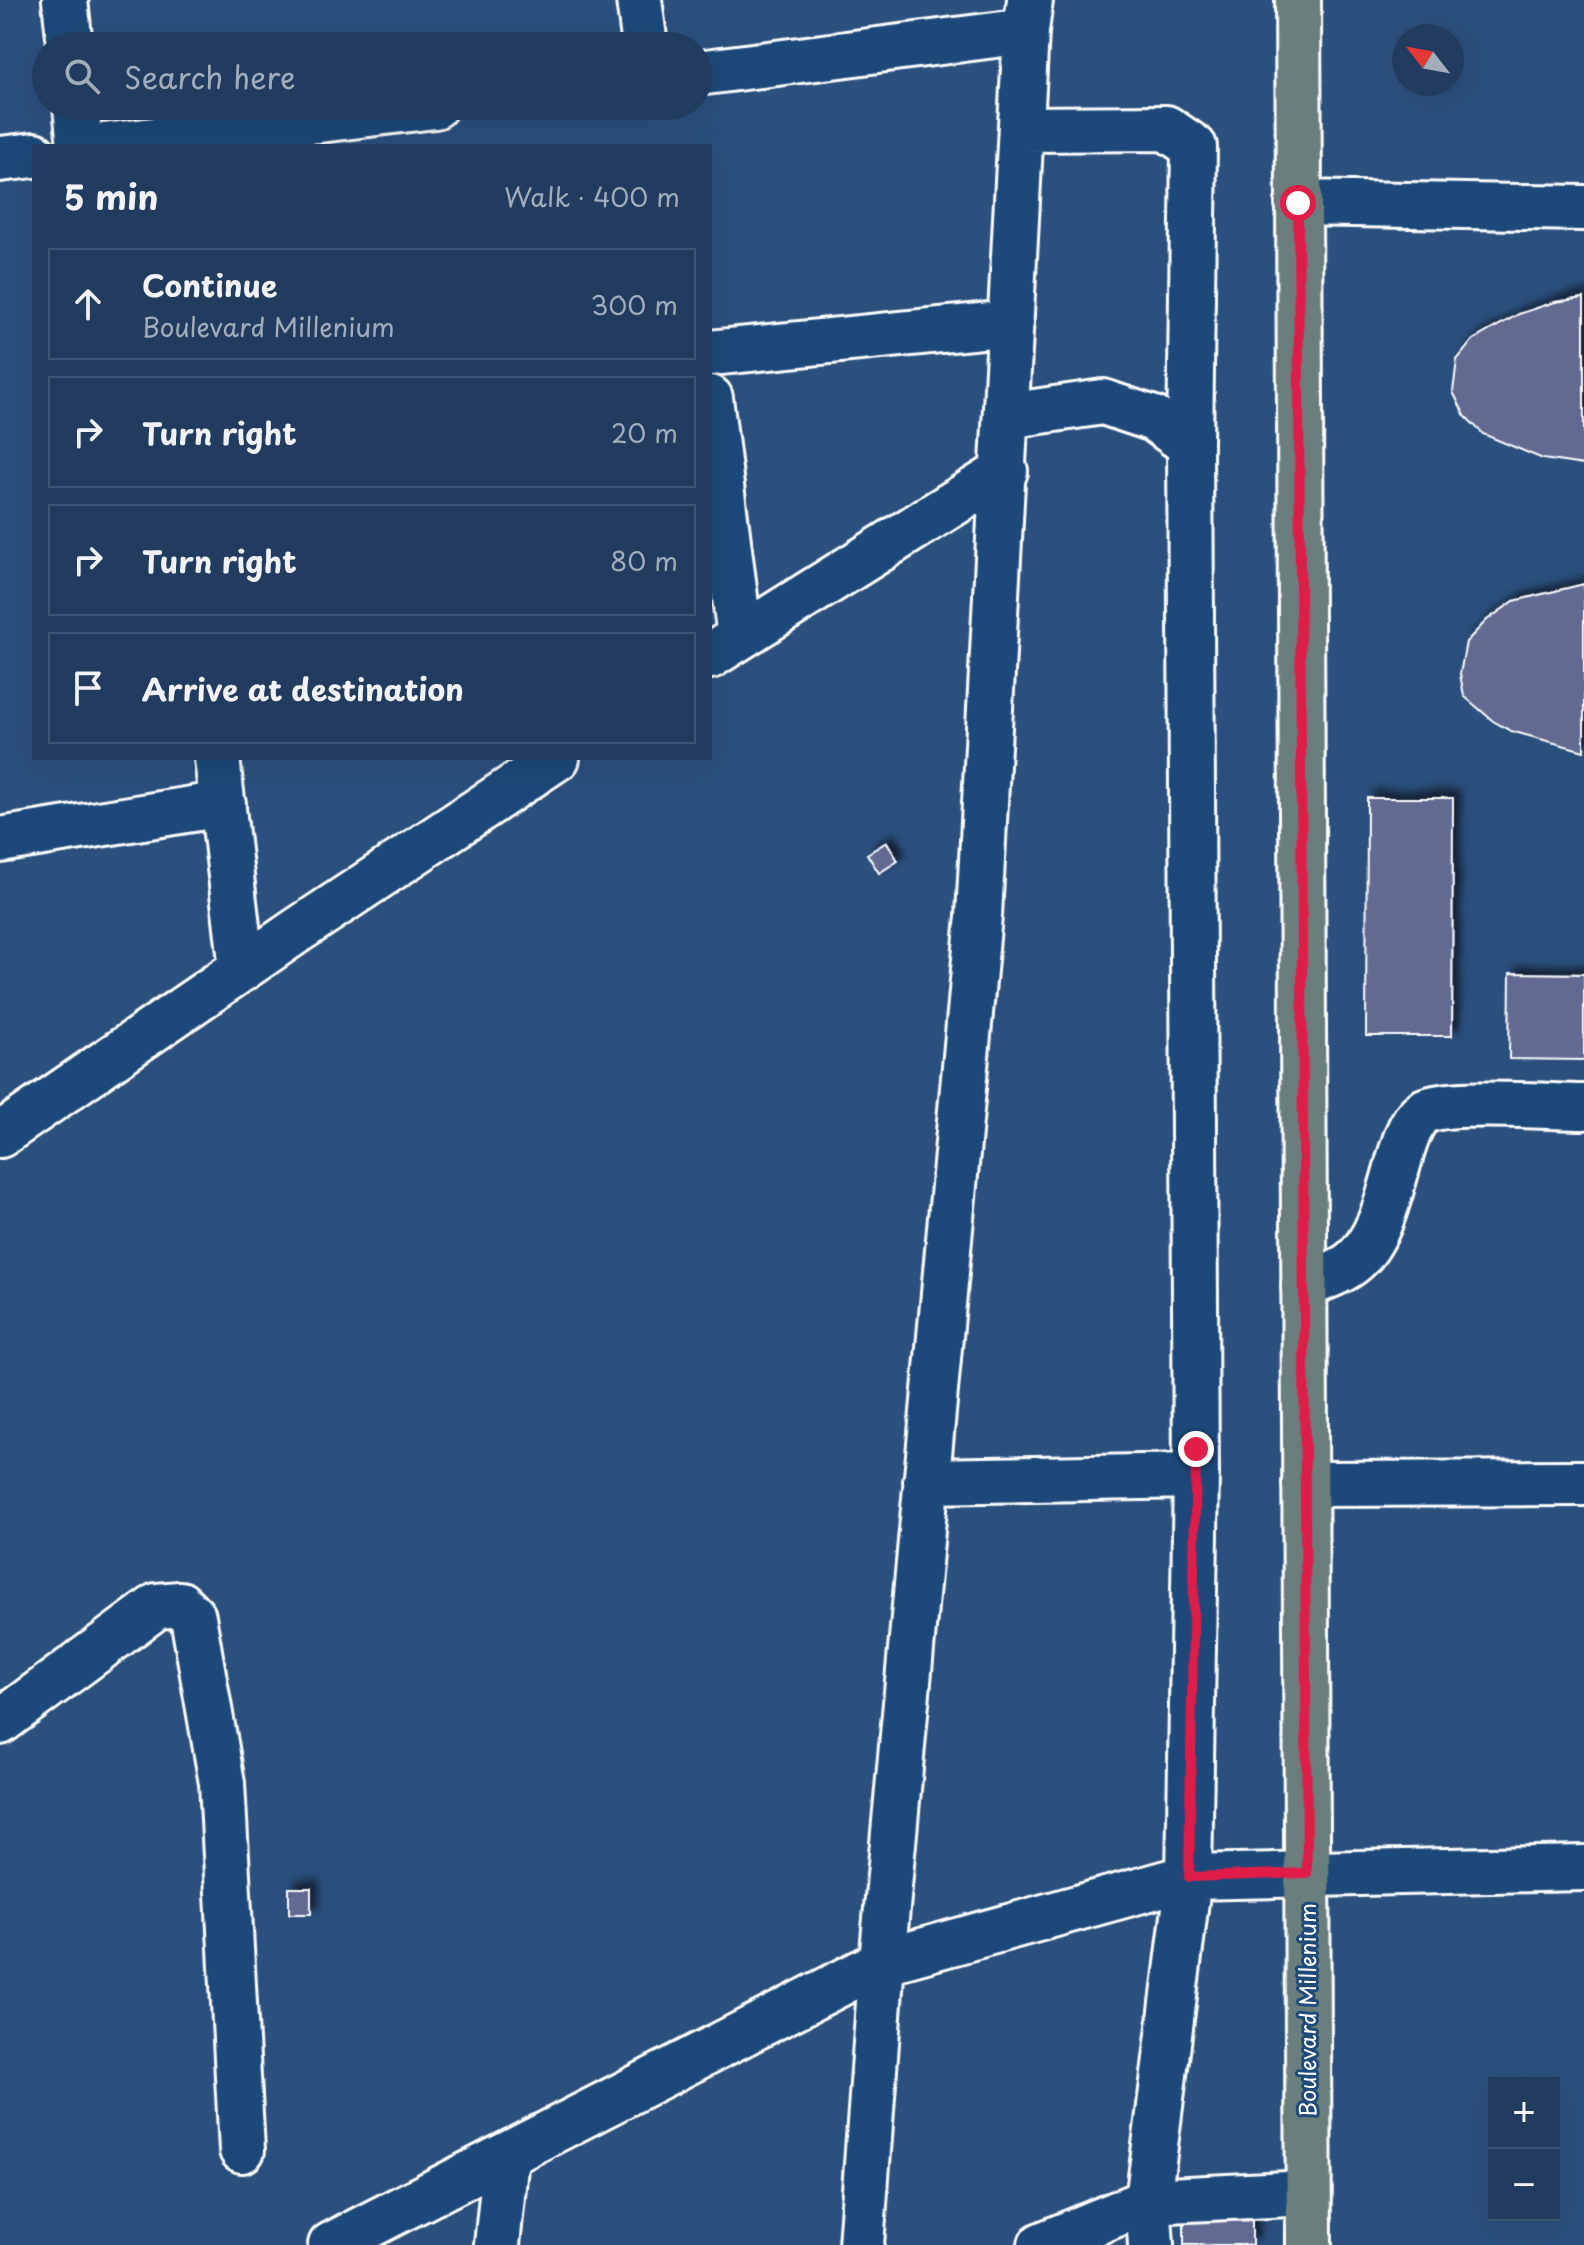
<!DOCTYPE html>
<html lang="en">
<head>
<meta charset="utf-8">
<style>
	:root { --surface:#213c5e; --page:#294364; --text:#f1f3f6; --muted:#a2adbc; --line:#3e5673 }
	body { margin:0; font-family:"Playpen Sans",sans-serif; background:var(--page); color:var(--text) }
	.controls { position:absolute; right:24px; bottom:24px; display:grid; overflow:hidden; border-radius:0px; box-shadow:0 8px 32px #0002 }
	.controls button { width:72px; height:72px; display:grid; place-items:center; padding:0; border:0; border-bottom:2px solid var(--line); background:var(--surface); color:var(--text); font:40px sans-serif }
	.compass { position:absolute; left:1392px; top:24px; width:72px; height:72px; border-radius:50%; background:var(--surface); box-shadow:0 8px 32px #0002; rotate:301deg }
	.stop { position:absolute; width:24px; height:24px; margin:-18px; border:6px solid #e11d48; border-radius:50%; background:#fff }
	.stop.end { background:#e11d48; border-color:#fff; box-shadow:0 2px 8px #0008 }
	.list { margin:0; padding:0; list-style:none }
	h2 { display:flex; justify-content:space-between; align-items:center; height:104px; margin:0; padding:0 32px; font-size:34px }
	h2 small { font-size:26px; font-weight:400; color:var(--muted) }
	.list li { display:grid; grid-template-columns:52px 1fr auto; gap:24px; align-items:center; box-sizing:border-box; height:112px; margin:0 16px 16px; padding:0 16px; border:2px solid var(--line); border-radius:0px }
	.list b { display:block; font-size:30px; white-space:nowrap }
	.list p { margin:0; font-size:26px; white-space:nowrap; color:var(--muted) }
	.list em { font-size:26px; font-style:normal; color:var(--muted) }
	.icon { flex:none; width:44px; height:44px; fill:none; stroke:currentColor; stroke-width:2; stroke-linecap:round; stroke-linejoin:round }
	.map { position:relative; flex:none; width:1584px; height:2245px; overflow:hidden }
	.search { position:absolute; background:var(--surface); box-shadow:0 8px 32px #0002; left:32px; top:32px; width:680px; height:88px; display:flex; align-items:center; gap:20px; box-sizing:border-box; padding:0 28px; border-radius:44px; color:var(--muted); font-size:30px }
	.panel { position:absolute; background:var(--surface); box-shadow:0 8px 32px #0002; left:32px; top:144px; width:680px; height:616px; border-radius:0px }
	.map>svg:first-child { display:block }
	.building { fill:#626b92; stroke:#fff; stroke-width:2; filter:url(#shadow) }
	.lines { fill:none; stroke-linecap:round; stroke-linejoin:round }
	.minor-casing { stroke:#fff; stroke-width:50 }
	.major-casing { stroke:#fff; stroke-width:50 }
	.minor { stroke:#1f4a7a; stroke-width:44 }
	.major { stroke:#6b7f7c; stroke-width:44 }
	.route { stroke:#e11d48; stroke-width:10 }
	.labels { text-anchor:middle; stroke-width:6; stroke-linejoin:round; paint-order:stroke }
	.street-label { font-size:22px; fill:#fff; stroke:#1f4a7a }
</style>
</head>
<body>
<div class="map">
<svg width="1584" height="2245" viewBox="0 0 1584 2245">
	<defs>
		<filter id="shadow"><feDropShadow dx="7" dy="-7" stdDeviation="4" flood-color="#0009"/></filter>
	</defs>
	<rect width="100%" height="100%" fill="#2c507e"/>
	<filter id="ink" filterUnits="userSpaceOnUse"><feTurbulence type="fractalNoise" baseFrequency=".0125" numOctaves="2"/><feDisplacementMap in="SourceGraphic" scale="16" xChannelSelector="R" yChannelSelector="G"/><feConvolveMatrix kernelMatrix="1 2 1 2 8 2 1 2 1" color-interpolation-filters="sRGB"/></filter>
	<g filter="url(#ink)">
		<path class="building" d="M1584,298v167l-41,-6 -60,-25 -18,-18 -12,-24 4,-32 16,-20 46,-26 36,-12z
			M1584,584v167l-73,-20 -18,-10 -29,-25 -4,-22 6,-32 21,-22 27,-19z
			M1367,798h86l-1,238h-86z
			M887,842l11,19 -19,12 -12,-19z
			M1510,973l74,1v86l-75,-1z
			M289,1888h22v26h-22z
			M1252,2220v25h-68v-24z"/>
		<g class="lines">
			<g class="minor-casing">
				<path id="minor" d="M65,0l5,46
					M639,0l6,46
					M698,73l328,-42
					M76,106l4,40
					M1021,129l145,-1 28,19 -4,298 6,1031 -7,401 -41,324 3,44
					M104,146l331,-40
					M0,159l34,-4
					M1298,203l286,5
					M710,353l301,-30
					M710,398l30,239
					M1007,416l96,-14 51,17 36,26
					M710,656l295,-185
					M217,758l25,211
					M0,840l223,-36
					M0,1135l298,-205 259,-172
					M1304,1286c15,-7 36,-13 49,-24 44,-36 41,-135 72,-151 25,-12 127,-4 159,-4
					M926,1481l270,-5
					M1305,1484l279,-1
					M0,1722l157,-116 23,-2 13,13 29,166 20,367
					M331,2245l551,-283 307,-85 395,-9
					M497,2245l9,-88
					M861,2245l21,-283 97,-1046 47,-885 4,-31
					M1041,2245l107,-44 160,-8"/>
			</g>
			<g class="major-casing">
				<path id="major" d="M1298,0l11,2245"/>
			</g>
			<use href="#minor" class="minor"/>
			<use href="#major" class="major"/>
		</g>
	</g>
	<g class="lines" filter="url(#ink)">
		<path class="route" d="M1196,1449l-7,428 118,-4 -9,-1670"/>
	</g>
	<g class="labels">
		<g class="street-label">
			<text transform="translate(1308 2010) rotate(-90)" y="8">Boulevard Millenium</text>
		</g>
	</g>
</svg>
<div class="controls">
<button>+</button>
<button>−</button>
</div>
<svg class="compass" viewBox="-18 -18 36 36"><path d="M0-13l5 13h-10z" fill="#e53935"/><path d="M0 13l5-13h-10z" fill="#a2adbc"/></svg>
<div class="stop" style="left:1298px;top:203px"></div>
<div class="stop end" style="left:1196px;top:1449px"></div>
<div class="search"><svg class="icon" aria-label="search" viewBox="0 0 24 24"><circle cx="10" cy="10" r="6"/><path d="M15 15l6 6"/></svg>Search here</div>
<section class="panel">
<h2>5 min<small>Walk · 400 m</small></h2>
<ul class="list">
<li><svg class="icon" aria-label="ahead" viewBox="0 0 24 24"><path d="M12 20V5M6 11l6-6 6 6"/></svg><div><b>Continue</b><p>Boulevard Millenium</p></div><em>300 m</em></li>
<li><svg class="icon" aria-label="right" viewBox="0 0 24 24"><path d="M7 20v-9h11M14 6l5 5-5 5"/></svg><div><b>Turn right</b></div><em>20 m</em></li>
<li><svg class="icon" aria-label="right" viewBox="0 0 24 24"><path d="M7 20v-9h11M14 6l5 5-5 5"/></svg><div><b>Turn right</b></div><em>80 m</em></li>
<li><svg class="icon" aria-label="arrive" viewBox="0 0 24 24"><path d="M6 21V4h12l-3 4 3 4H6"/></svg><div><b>Arrive at destination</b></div></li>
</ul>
</section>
</div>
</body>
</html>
